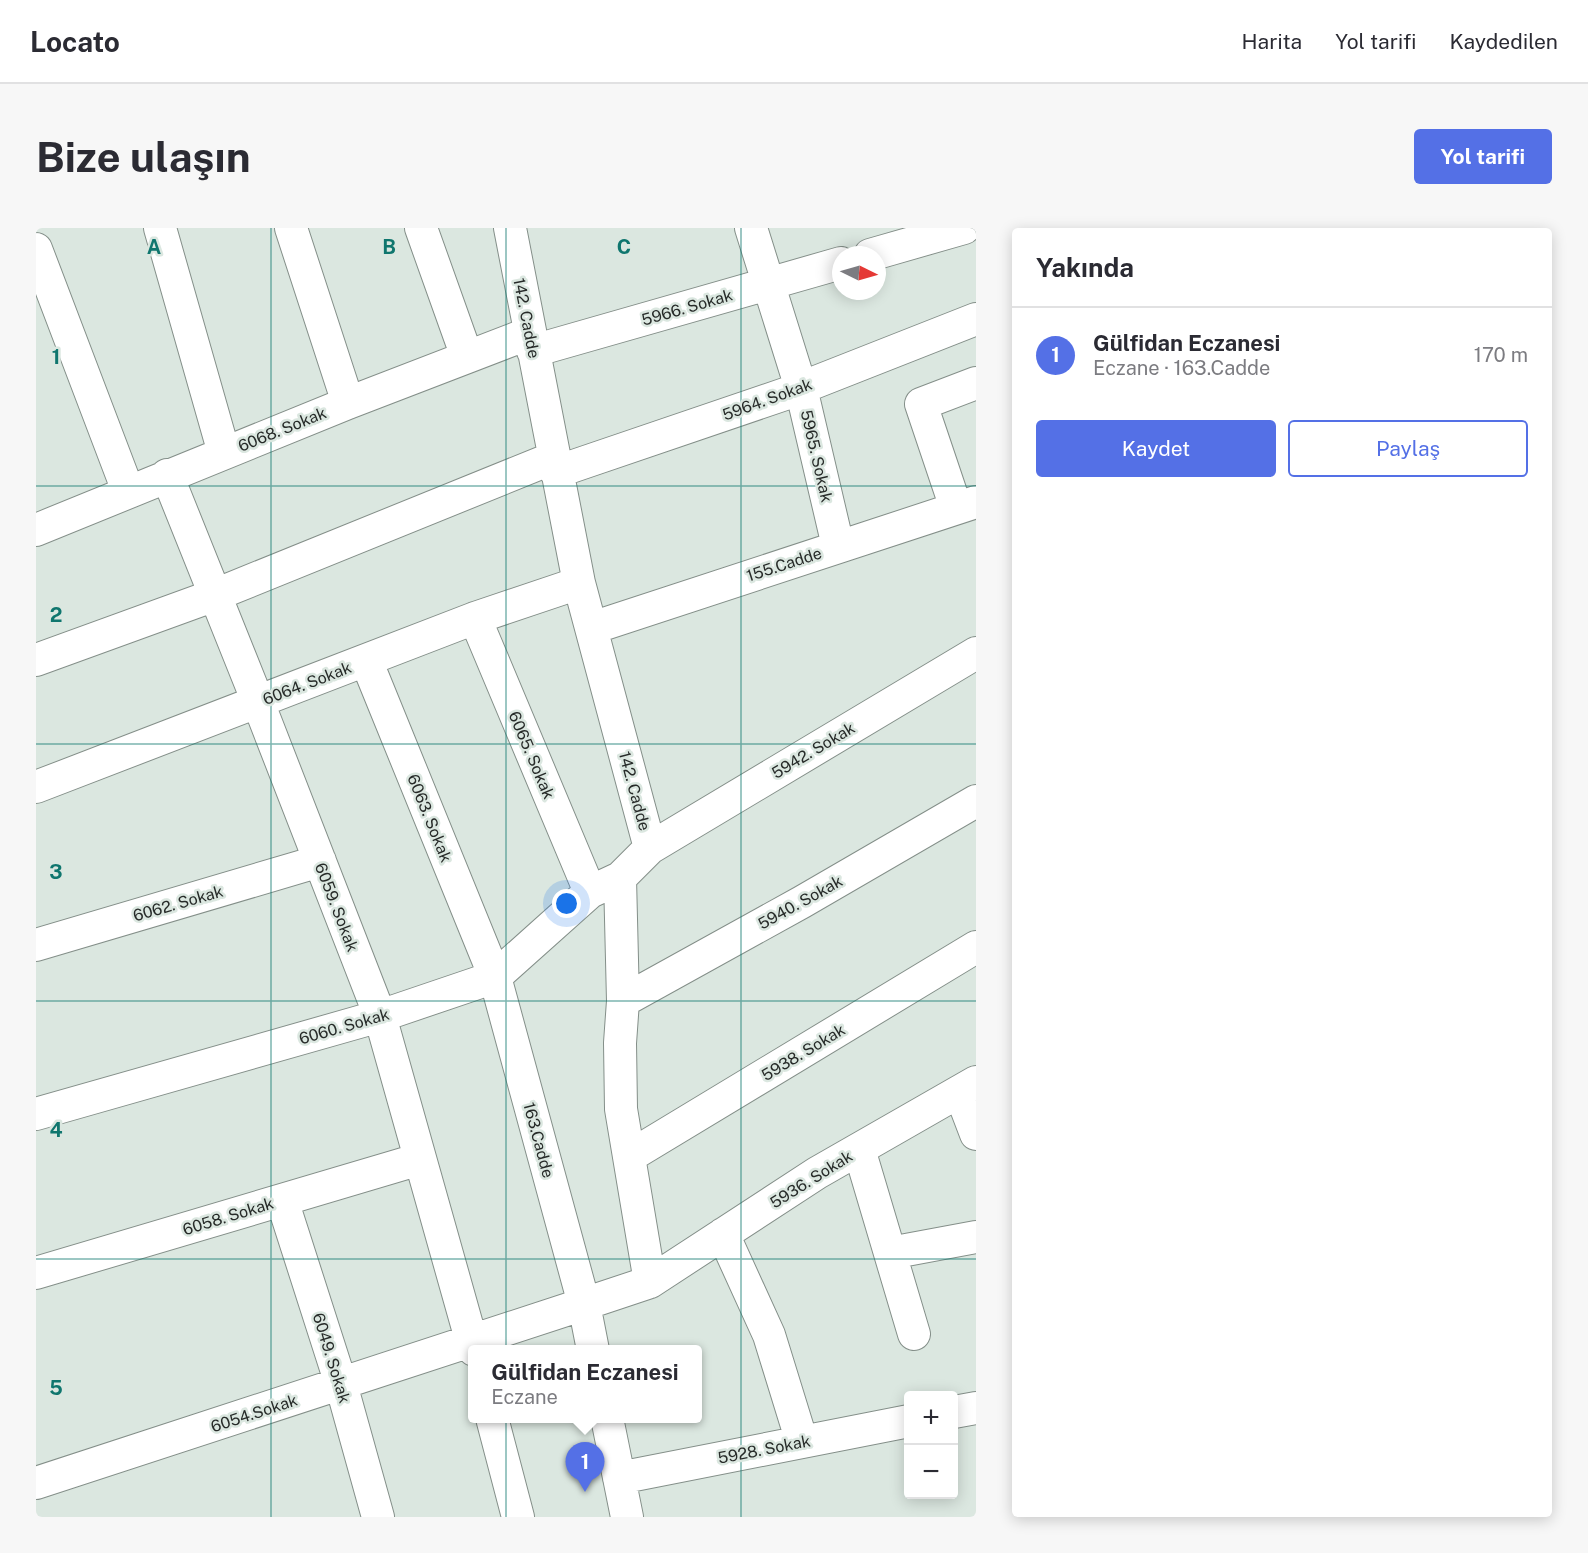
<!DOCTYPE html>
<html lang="tr">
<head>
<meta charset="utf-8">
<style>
	:root { --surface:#fff; --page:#f7f7f7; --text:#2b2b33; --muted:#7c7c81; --line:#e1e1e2; --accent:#5470e6 }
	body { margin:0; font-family:"Public Sans",sans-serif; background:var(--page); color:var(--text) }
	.controls { position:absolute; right:18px; bottom:18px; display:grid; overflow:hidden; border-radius:6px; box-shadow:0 3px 15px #0003 }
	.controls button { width:54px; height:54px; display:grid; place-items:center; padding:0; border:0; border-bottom:2px solid var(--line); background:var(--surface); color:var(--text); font:30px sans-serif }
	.compass { position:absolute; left:796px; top:18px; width:54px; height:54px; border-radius:50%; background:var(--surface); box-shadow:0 3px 15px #0003; rotate:95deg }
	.you { position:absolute; left:531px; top:676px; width:21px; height:21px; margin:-15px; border:4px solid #fff; border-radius:50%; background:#1a73e8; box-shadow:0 0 0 9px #1a73e833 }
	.badge { display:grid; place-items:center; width:39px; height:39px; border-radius:50%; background:var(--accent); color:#fff; font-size:20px; font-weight:700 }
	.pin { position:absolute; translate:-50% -50px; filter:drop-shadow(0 2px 3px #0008) }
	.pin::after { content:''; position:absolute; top:32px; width:21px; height:18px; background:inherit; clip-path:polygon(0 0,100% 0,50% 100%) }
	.popup { position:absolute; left:432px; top:1117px; width:234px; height:78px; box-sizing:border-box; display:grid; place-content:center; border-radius:6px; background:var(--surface); filter:drop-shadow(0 2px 4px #0005); font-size:20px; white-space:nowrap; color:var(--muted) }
	.popup b { font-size:22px; color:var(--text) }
	.popup::after { content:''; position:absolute; left:50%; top:100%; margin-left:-12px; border:12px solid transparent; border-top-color:var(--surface) }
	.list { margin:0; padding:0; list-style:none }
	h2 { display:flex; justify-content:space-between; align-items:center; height:78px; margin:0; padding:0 24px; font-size:26px }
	h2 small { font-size:20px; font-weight:400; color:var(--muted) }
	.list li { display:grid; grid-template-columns:39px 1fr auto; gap:18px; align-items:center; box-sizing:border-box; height:96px; padding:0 24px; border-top:2px solid var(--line) }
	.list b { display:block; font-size:22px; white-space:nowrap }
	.list p { margin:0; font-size:20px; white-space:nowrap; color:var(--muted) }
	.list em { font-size:20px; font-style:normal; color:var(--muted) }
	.actions { display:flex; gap:12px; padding:18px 24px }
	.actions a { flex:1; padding:14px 0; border:2px solid var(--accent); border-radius:6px; text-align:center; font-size:21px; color:var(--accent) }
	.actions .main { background:var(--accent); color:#fff }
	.map { position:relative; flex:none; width:940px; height:1289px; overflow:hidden; border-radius:6px }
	header { display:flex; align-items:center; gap:36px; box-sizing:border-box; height:84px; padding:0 30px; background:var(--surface); border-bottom:2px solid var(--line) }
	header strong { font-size:28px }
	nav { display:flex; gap:33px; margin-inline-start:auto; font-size:21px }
	.intro { display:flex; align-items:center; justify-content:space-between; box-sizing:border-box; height:144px; padding:0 36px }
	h1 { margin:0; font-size:42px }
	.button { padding:15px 27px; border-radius:6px; background:var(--accent); color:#fff; font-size:21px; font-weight:700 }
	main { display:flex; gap:36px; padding:0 36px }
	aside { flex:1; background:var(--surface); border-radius:6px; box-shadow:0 3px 15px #0003 }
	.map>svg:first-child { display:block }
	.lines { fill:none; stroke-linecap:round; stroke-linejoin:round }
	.minor-casing { stroke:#848f89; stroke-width:34 }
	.minor { stroke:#fff; stroke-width:32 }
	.grid { fill:none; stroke:#0f766e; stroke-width:1.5; stroke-opacity:0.55 }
	.labels { text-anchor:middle; stroke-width:5; stroke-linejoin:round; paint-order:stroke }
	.street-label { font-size:16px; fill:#272b29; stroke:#dbe7e0 }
	.grid-label { font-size:20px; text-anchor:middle; font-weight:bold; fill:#0f766e; stroke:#dbe7e0; stroke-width:5; stroke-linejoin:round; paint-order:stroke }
</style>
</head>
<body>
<header>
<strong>Locato</strong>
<nav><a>Harita</a><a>Yol tarifi</a><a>Kaydedilen</a></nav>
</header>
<div class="intro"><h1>Bize ulaşın</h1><a class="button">Yol tarifi</a></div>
<main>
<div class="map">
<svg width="940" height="1289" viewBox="0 0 940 1289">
	<rect width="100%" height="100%" fill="#dbe7e0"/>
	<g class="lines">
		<g class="minor-casing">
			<path id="minor" d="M124,0l64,225
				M255,0l57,175
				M385,0l46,129
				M474,0l69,355 71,265 -30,30 3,123 -3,42 1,66 29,173 -66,22 9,46
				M715,0l50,160 37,158
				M0,21l92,242
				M834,27l94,-27
				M497,123l308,-88
				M520,244l232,-79 188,-74
				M131,247l91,227 122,314 94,334
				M920,280l-35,-104 55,-21
				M0,302l312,-127 182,-70
				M439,390l115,274
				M556,400l384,-126
				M0,432l179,-65 338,-137
				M0,559l439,-169 104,-35
				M614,620l326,-195
				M0,717l284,-84
				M587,773l179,-99 174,-101
				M924,864l16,42
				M0,886l344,-98 115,-39 95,-85 30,-14
				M823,921l55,185
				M594,928l346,-209
				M246,972l59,184 37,133
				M687,1006l46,101 33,107
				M854,1025l86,-16
				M0,1045l384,-114
				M614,1054l167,-109 159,-91
				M918,1184l22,-4
				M456,1190l26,99
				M571,1190l20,99
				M583,1250l290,-57
				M0,1255l548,-179 -89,-327 -129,-317"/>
		</g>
		<use href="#minor" class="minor"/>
	</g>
	<path class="grid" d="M235,0v1289M470,0v1289M705,0v1289M0,258h940M0,516h940M0,773h940M0,1031h940"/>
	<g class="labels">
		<g class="street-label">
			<text transform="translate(651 79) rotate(-16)" y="6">5966. Sokak</text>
			<text transform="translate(491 90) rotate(79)" y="6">142. Cadde</text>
			<text transform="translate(731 171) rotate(-20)" y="6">5964. Sokak</text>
			<text transform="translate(246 201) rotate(-22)" y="6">6068. Sokak</text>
			<text transform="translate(781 228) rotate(77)" y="6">5965. Sokak</text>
			<text transform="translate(748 336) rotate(-18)" y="6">155.Cadde</text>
			<text transform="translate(271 455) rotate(-21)" y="6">6064. Sokak</text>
			<text transform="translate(777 522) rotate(-31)" y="6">5942. Sokak</text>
			<text transform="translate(496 527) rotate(67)" y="6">6065. Sokak</text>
			<text transform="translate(599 563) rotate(75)" y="6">142. Cadde</text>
			<text transform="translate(394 590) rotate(68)" y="6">6063. Sokak</text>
			<text transform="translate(764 674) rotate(-29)" y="6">5940. Sokak</text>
			<text transform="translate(142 675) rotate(-16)" y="6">6062. Sokak</text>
			<text transform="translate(301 679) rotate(69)" y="6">6059. Sokak</text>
			<text transform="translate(308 798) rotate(-16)" y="6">6060. Sokak</text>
			<text transform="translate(767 824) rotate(-31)" y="6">5938. Sokak</text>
			<text transform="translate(503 912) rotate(75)" y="6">163.Cadde</text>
			<text transform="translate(775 951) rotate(-32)" y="6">5936. Sokak</text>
			<text transform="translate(192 988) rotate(-17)" y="6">6058. Sokak</text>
			<text transform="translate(296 1130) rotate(73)" y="6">6049. Sokak</text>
			<text transform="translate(218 1185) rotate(-18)" y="6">6054.Sokak</text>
			<text transform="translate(728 1221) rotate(-11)" y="6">5928. Sokak</text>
		</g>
	</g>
	<g class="grid-label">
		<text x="118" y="26">A</text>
		<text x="353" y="26">B</text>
		<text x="588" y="26">C</text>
		<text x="20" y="136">1</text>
		<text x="20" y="394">2</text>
		<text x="20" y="651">3</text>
		<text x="20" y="909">4</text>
		<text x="20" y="1167">5</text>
	</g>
</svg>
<div class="controls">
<button>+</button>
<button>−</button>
</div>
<svg class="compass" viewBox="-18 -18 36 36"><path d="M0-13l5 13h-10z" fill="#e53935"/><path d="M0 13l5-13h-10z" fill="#7c7c81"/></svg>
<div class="you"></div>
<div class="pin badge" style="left:549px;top:1264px">1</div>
<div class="popup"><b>Gülfidan Eczanesi</b>Eczane</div>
</div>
<aside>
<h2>Yakında<small></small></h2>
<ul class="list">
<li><span class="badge">1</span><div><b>Gülfidan Eczanesi</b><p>Eczane · 163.Cadde</p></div><em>170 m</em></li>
</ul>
<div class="actions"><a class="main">Kaydet</a><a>Paylaş</a></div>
</aside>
</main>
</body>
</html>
